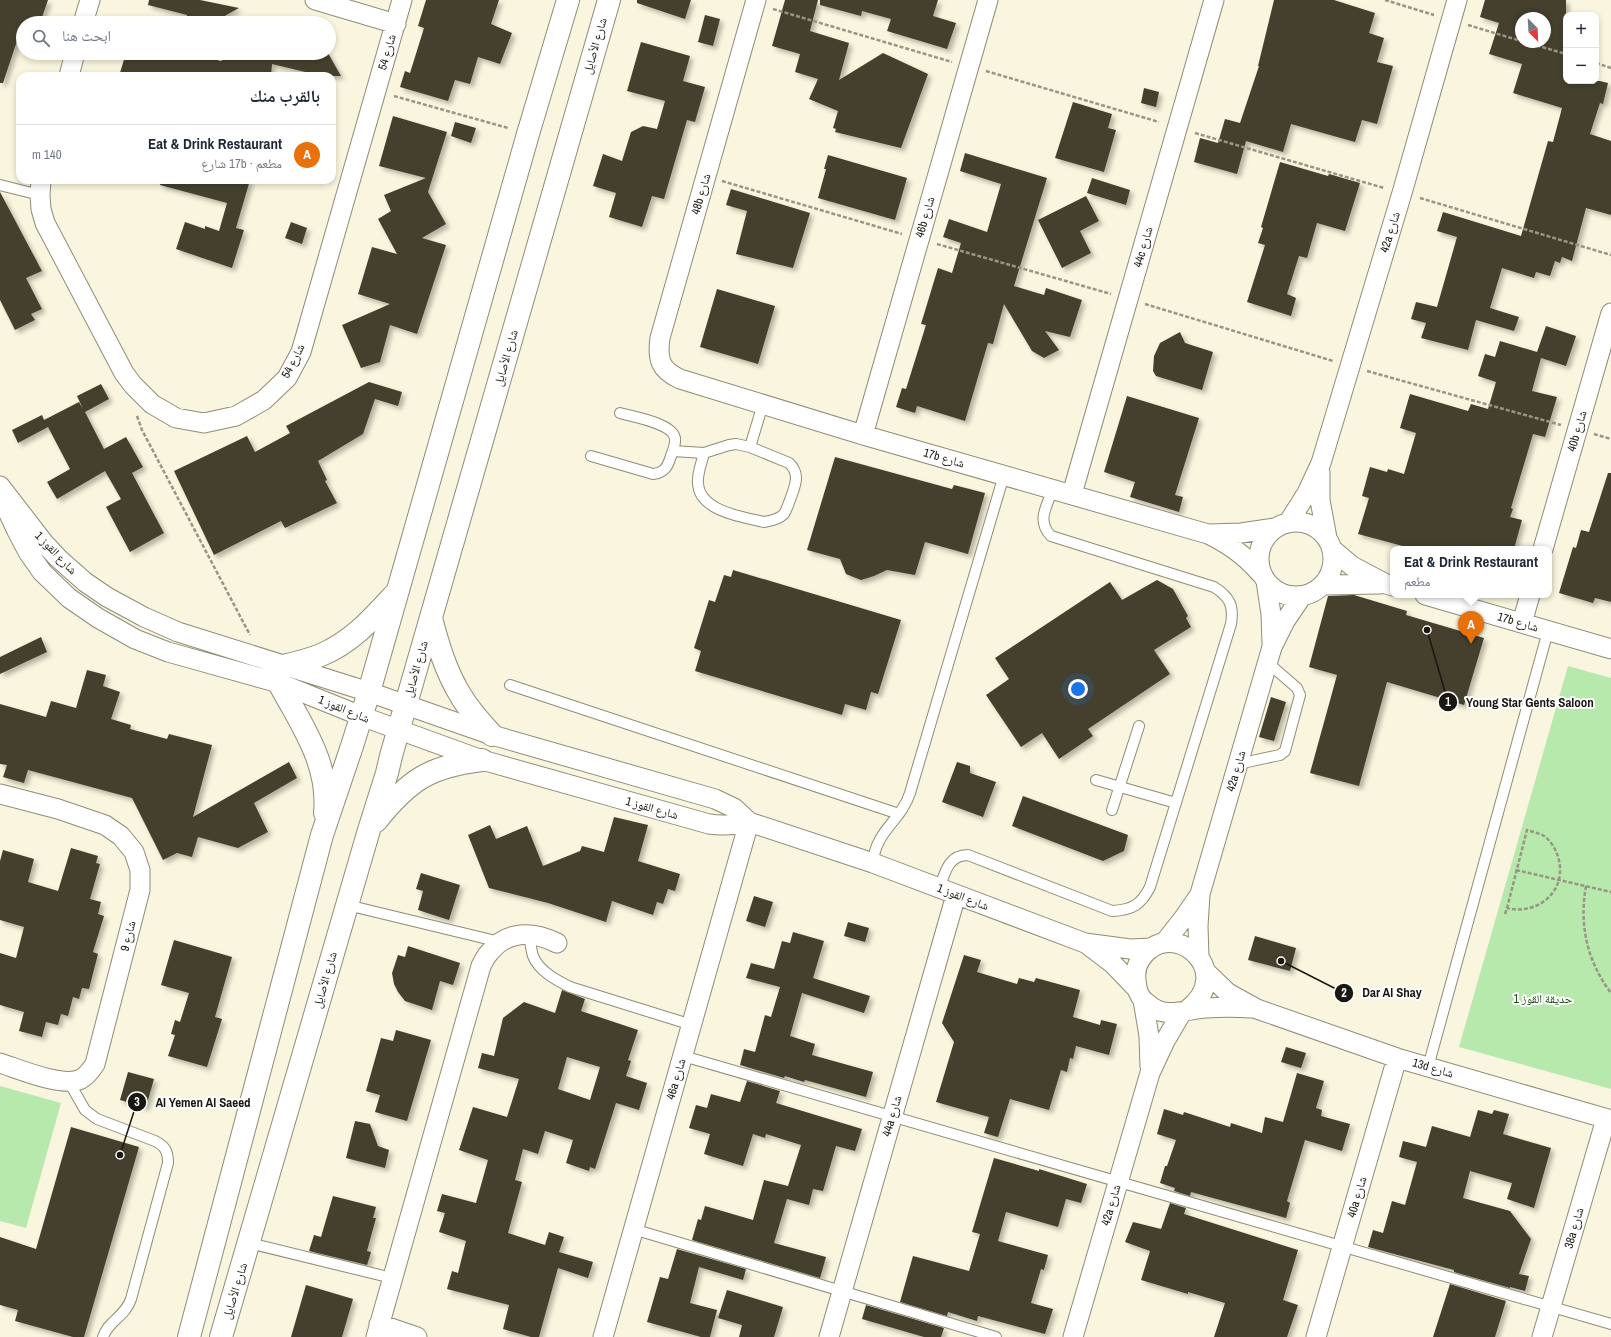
<!DOCTYPE html>
<html lang="ar">
<head>
<meta charset="utf-8">
<style>
	:root { --surface:#fff; --page:#f2f2f3; --text:#1f2937; --muted:#747a83; --line:#e0e1e3; --accent:#2563eb }
	body { margin:0; font-family:"Archivo Narrow","Noto Naskh Arabic",sans-serif; background:var(--page); color:var(--text); direction:rtl }
	.controls { position:absolute; right:12px; top:12px; display:grid; overflow:hidden; border-radius:8px; box-shadow:0 2px 6px #0003 }
	.controls button { width:36px; height:36px; display:grid; place-items:center; padding:0; border:0; border-bottom:1px solid var(--line); background:var(--surface); color:var(--text); font:20px sans-serif }
	.compass { position:absolute; left:1515px; top:12px; width:36px; height:36px; border-radius:50%; background:var(--surface); box-shadow:0 2px 6px #0003; rotate:156deg }
	.you { position:absolute; left:1078px; top:689px; width:14px; height:14px; margin:-10px; border:3px solid #fff; border-radius:50%; background:#1a73e8; box-shadow:0 0 0 6px #1a73e833 }
	.badge { display:grid; place-items:center; width:26px; height:26px; border-radius:50%; background:var(--accent); color:#fff; font-size:13px; font-weight:700 }
	.pin { position:absolute; translate:-50% -33px; filter:drop-shadow(0 1px 2px #0008) }
	.pin::after { content:''; position:absolute; top:21px; width:14px; height:12px; background:inherit; clip-path:polygon(0 0,100% 0,50% 100%) }
	.popup { position:absolute; left:1390px; top:546px; width:162px; height:52px; box-sizing:border-box; display:grid; place-content:center; border-radius:8px; background:var(--surface); filter:drop-shadow(0 1px 3px #0005); font-size:13px; white-space:nowrap; color:var(--muted) }
	.popup b { font-size:15px; color:var(--text) }
	.popup::after { content:''; position:absolute; left:50%; top:100%; margin-left:-8px; border:8px solid transparent; border-top-color:var(--surface) }
	.list { margin:0; padding:0; list-style:none }
	h2 { display:flex; justify-content:space-between; align-items:center; height:52px; margin:0; padding:0 16px; font-size:17px }
	h2 small { font-size:13px; font-weight:400; color:var(--muted) }
	.list li { display:grid; grid-template-columns:26px 1fr auto; gap:12px; align-items:center; box-sizing:border-box; height:60px; padding:0 16px; border-top:1px solid var(--line) }
	.list b { display:block; font-size:15px; white-space:nowrap }
	.list p { margin:0; font-size:13px; white-space:nowrap; color:var(--muted) }
	.list em { font-size:13px; font-style:normal; color:var(--muted) }
	.icon { flex:none; width:22px; height:22px; fill:none; stroke:currentColor; stroke-width:2; stroke-linecap:round; stroke-linejoin:round }
	.map { position:relative; flex:none; width:1611px; height:1337px; overflow:hidden; direction:ltr }
	.search { position:absolute; background:var(--surface); box-shadow:0 2px 6px #0003; left:16px; top:16px; width:320px; height:44px; display:flex; align-items:center; gap:10px; box-sizing:border-box; padding:0 14px; border-radius:22px; color:var(--muted); font-size:15px }
	.panel { position:absolute; background:var(--surface); box-shadow:0 2px 6px #0003; left:16px; top:72px; width:320px; height:112px; border-radius:12px; direction:rtl }
	.map>svg:first-child { display:block }
	.green { fill:#b7e9ad }
	.building { fill:#44402e; fill-rule:evenodd; filter:url(#shadow) }
	.lines { fill:none; stroke-linecap:round; stroke-linejoin:round }
	.lane-casing { stroke:#908c77; stroke-width:12 }
	.street-casing { stroke:#908c77; stroke-width:21 }
	.secondary-casing { stroke:#908c77; stroke-width:24 }
	.path { stroke:#989584; stroke-width:2.5; stroke-dasharray:4 2; stroke-linecap:butt }
	.lane { stroke:#fff; stroke-width:10 }
	.street { stroke:#fff; stroke-width:19 }
	.secondary { stroke:#fff; stroke-width:22 }
	.labels { text-anchor:middle; stroke-width:4; stroke-linejoin:round; paint-order:stroke }
	.street-label { font-size:12px; fill:#19170f; stroke:#fff }
	.park-label { font-size:12px; fill:#1b4c0f; stroke:#fff }
	.leader { fill:none; stroke:#19170f; stroke-width:1.5 }
	.callout-dot { fill:#19170f; stroke:#fff; stroke-width:1.5 }
	.mark-label { font-size:12px; text-anchor:middle; font-weight:bold; fill:#fff }
	.callout-label { font-size:13px; text-anchor:middle; font-weight:bold; fill:#19170f; stroke:#fff; stroke-width:4; stroke-linejoin:round; paint-order:stroke }
</style>
</head>
<body>
<div class="map">
<svg width="1611" height="1337" viewBox="0 0 1611 1337">
	<defs>
		<filter id="shadow"><feDropShadow dx="3.5" dy="3.5" stdDeviation="2" flood-color="#0004"/></filter>
	</defs>
	<rect width="100%" height="100%" fill="#f9f5de"/>
	<path class="green" d="M1568,666l43,12v411l-152,-42z
		M0,1086l61,17 -35,125 -26,-7z"/>
	<path class="building" d="M0,0h48l-8,23h-17v10l-3,-1 -17,51h-3z
		M149,0h51l39,8 -27,15h-27l2,-8 -39,-10z
		M426,0h73l-8,24 21,9 -12,31 -22,-7 -8,27 -15,-4 -7,21 -48,-14 5,-16 5,2 14,-45 -6,-2z
		M637,0h54l-6,19 -48,-16z
		M785,0h33l-8,31 39,12 -10,37 44,-27 45,21 -27,74 -66,-16 1,-3 -3,-1 5,-17 -29,-12 9,-20 -23,-7 5,-18 -28,-8z
		M820,0h118l-5,16 23,7 -9,26 -60,-18 4,-12 -29,-8 -1,5 -41,-11z
		M1274,0h60l41,13 -6,20 15,5 -7,24 16,4 -16,58 -15,-4 -7,22 -64,-18 -8,28 -37,-11 -9,33 -43,-12 6,-24 18,5 7,-24 15,4 19,-57h-1z
		M1485,0h81v81h34l8,2 -5,21 -3,-1 -10,31 21,7v74l-25,-7 -14,53 -10,-4 -2,6 -5,-2 -5,15 -14,-4 -2,6 -32,-10 -12,40 29,9 -5,14 -38,-11 -8,30 -47,-12 5,-15 -15,-4 5,-17 21,5 20,-70 -20,-6 6,-19 78,24 27,-95 5,1 9,-34 -49,-15 9,-29 -33,-10 10,-31 -19,-6zM1521,18h24v24h-24z
		M705,15l15,4 -7,27 -15,-4z
		M641,42l49,14 -7,25 22,6 -10,35 -8,-2 -23,79 -12,-3 -10,31 -33,-10 7,-24 -23,-7 10,-32 19,7 9,-29 12,-6 14,3 8,-28 -38,-10z
		M126,53h65l30,8 12,-8h95l13,23h-19l-50,-12 -1,12h-152z
		M1144,88l15,4 -3,15 -15,-4z
		M1073,102l39,12 -4,14 8,2 -12,42 -49,-14z
		M393,116l54,16 -19,60 18,32 -24,14 24,7 -29,89 -27,-9 -10,37 -19,6 -19,-43 48,-21 -32,-10 14,-47 25,7 -19,-35 13,-8 -7,-16 42,-17 -47,-12z
		M455,122l21,6 -5,15 -20,-7z
		M965,153l82,25 -33,108 30,9 2,-7 36,12 -12,37 -25,-6 14,19 -15,8 -12,-7 -28,-47 -11,40 -5,-1 -23,78 -48,-15 -2,7 -19,-6 6,-19 4,1 20,-64 -5,-1 17,-56 14,5 9,-30 -18,-6 6,-18 38,13 14,-48 -41,-13z
		M828,155l79,23 -12,42 -77,-22 8,-29h-2z
		M1280,162l48,14 1,-2 31,9 -15,48 -28,-8 -10,35 -8,-2 -12,38 9,4 -5,18 -44,-14 18,-57 -7,-2 5,-15 -2,-1z
		M1092,178l38,12 -4,15 -39,-12z
		M161,180h89l-14,48 8,2 -12,38 -56,-19 9,-27 20,7v-3l14,5 8,-28 -67,-18z
		M731,189l79,24 -17,55 -57,-14 11,-43 -21,-6z
		M0,192l42,79 -16,7 16,31 -11,5 4,6 -20,10 -15,-30z
		M1086,196l13,25 -19,10 11,22 -29,15 -24,-48z
		M291,222l16,6 -5,16 -17,-6z
		M717,289l58,17 -17,58 -58,-17z
		M1546,326l30,10 -10,30 -25,-8 -9,33 25,6 -12,40 -12,-3 -22,74 2,1 -3,8 12,3 -8,29h-100l-56,-15 11,-36 -7,-2 8,-29 17,5 1,-3 16,5 12,-41 -16,-5 10,-34 58,17 3,-7 17,5 8,-27 -18,-6 7,-22 10,3 5,-16 37,11z
		M1180,332l5,11 28,9 -11,38 -46,-14 -3,-5 1,-15 6,-13z
		M369,382l33,10 -4,14 -23,-7 -12,35 -45,27 9,19 -2,1 12,22 -52,25 -4,-7 -67,34 -40,-84 73,-35 8,16 35,-19 -4,-7z
		M101,384l8,15 -24,13 19,37 22,-12 17,30 -11,6 32,60 -34,19 -24,-45 15,-8 -16,-28 -48,28 -10,-17 23,-13 -22,-42 -30,16 -6,-13 30,-15 2,5 35,-18 4,7 -6,-13z
		M1127,396l72,22 -24,77 8,2 -4,15 -49,-15 5,-15 -31,-10z
		M835,457l117,32 2,-4 31,8 -17,61 -43,-12 -10,33 -28,-5 -13,6 -13,4 -15,-6 -6,-15 -33,-9z
		M1608,473h3v129l-16,-4 -2,5 -34,-10 14,-46 3,1 5,-18 8,2z
		M733,570l168,50 -23,74 -7,-2 -5,18 -21,-6 -3,11 -147,-44 6,-20 -7,-3 15,-48 6,2 9,-27 7,2z
		M1157,580l16,9 15,27 -2,2 5,9 -37,23 16,24 -82,55 5,7 -34,23 -17,-26 -21,14 -35,-52 23,-16 -14,-21 115,-76 12,18z
		M1354,595l53,16 -1,4 78,23 -20,67 -77,-23 -28,104 -49,-13 27,-98 -28,-8 19,-71z
		M41,637l6,15 -47,22v-17z
		M87,670l19,5 -3,11 17,6 -9,27 20,6 -1,4 37,10 2,-5 43,11 -19,72 96,-55 8,16 -43,25 14,29 -30,16 -40,-11 -6,20 -15,-4 -14,7 -31,-62 -104,-28 -4,13 -21,-6 4,-12 -7,-1v-60l46,13 5,-16 25,7z
		M1271,697l15,5 -12,39 -15,-4z
		M957,762l13,4v7l26,9 -13,35 -41,-15z
		M1023,796l105,39 -4,16 -21,10 -91,-35z
		M614,817l34,8 -10,36 42,13 -5,17 -7,-2 -5,15 -6,-2 -4,13 -41,-14 -6,21 -58,-19 -59,-15 -21,-53 22,-10 6,14 31,-13 16,40 37,-15 2,-5 22,6z
		M71,848l27,8 -2,7 4,1 -10,35 11,3 -3,12 6,2 -11,36 5,2 -9,35 -7,-1 -3,11 -6,-2 -5,19 -7,-2 -3,11 -12,-3 -4,15 -23,-6 5,-19 -24,-7v-52l16,5 8,-31 -24,-7v-59l3,-11 31,9 -6,23 30,9z
		M421,873l39,12 -11,35 -31,-10 5,-19 -7,-2z
		M754,896l19,6 -8,25 -19,-6z
		M848,922l21,6 -4,14 -21,-6z
		M793,932l31,9 -11,37 57,18 -6,17 -62,-20 -12,43 25,8 -3,11 61,17 -7,25 -61,-17 -1,2 -19,-6 -1,2 -44,-13 4,-16 11,3 10,-37 6,2 9,-30 -34,-9 5,-15 23,6 8,-28 8,2z
		M1255,936l41,12 -6,23 -42,-11z
		M174,940l58,17 -17,60 7,2 -15,48 -39,-11 7,-21 -4,-1 4,-14 5,2 9,-29 -28,-8z
		M408,946l52,17 -7,22 -13,-4 -8,29 -27,-9 -7,-9 -4,-8 -2,-11 6,-18 7,2z
		M964,955l17,5 -4,12 40,12 2,-6 15,4 2,-4 44,12 -7,27 27,8 1,-5 16,4 -8,31 -33,-9 -3,13 -3,-1 -3,14 -6,-2 -12,40 -39,-11 -12,38 -14,-4 5,-16 -53,-15 18,-60 -12,-19z
		M562,990l23,9 -4,12 57,19 -10,30 3,1 -5,15 21,7 -8,27 -23,-7 -21,66 -5,-2 -1,4 -23,-8 7,-23 -28,-9 -7,23 -15,-5 -8,31 7,2 -14,51 37,12 4,-13 15,5 -5,15 34,10 -5,16 -30,-10 -19,69h-8l-28,-8 6,-24 -62,-16 5,-18 6,2 8,-32 -27,-9 6,-19 -8,-2 5,-17 34,9 12,-43 -29,-10 14,-43 34,10 12,-38 -41,-11 4,-15 12,3 9,-38 21,-16 31,11zM567,1057l33,10 -10,33 -32,-11z
		M396,1030l35,10 -24,81 -32,-9 5,-17 -14,-4 15,-53 12,3z
		M1286,1047l20,6 -5,15 -20,-6z
		M128,1072l26,7 -8,28 -26,-7z
		M1297,1073l27,8 -8,27 6,2 -1,6 29,8 -8,27 -37,-11 -18,61 3,2 -4,15 -95,-26 -1,4 -16,-5 1,-3 -15,-5 5,-17h2l9,-26 -19,-6 7,-25 19,6 1,-3 46,15 1,-4 31,10 3,-16 18,5z
		M747,1081l33,10 -4,12 86,26 -7,22 -19,-5 -13,45 -10,-2 -4,16 -22,-6 -13,44 52,14 -6,21 -128,-38 6,-21 3,1 4,-14 48,14 11,-40 24,6 13,-41 -35,-11 -1,4 -12,-4 -10,32 -39,-12 6,-20 -21,-6 7,-23 11,3 4,-14 29,8z
		M1478,1110l14,4 2,-4 15,4 -6,20 48,14 -17,60 -27,-9 5,-16 -42,-12 -7,27 47,13 21,28 -12,35 10,2 -4,15 -15,-4v1l-56,-16v-2l-86,-23 5,-17 10,3 9,-32 13,4 12,-43 -18,-5 4,-16 23,6 6,-21 38,11z
		M355,1121l15,3 8,22 11,4 -4,18 -39,-10z
		M71,1127l68,20 -55,190h-11l-58,-16 3,-11 -18,-5v-68l36,12z
		M994,1158l45,13v-2l48,15 -6,19 -15,-4 -8,28 -52,-15 -8,29 50,14 -4,15 -3,-1 -10,34 22,6 -8,25 -67,-18 -1,5 -29,-9 -1,4 -47,-14 13,-46 56,15 11,-37 -8,-2z
		M333,1196l43,11 -3,11h3l-9,33 4,1 -4,13 -58,-14 5,-16 7,2z
		M1170,1203l16,5 -2,6 114,36 -15,50 15,5 -11,32h-73l11,-34 -37,-11v2l-47,-14 9,-29 -25,-9 8,-20 28,7z
		M677,1249l69,20 -3,11 -44,-13 -9,36 27,7 -7,27h-9l-54,-15 13,-45 8,2z
		M1450,1284l56,17 -11,36h-62z
		M306,1285l47,14 -11,38h-51z
		M727,1290l56,17 -9,30h-35l3,-12 -24,-7z
		M866,1305l78,23 -3,9h-17l-62,-18z"/>
	<g class="lines">
		<g class="lane-casing">
			<path id="lane" d="M0,185l40,10
				M750,447l13,-43
				M673,451l31,2 25,-8 7,-1 14,3 39,16c12,11 6,23 1,37 -2,5 -3,9 -6,14 -5,5 -13,7 -20,8 -22,-5 -65,-11 -66,-39 -1,-10 4,-21 6,-30
				M591,456l62,18c10,-1 14,-6 17,-15 2,-7 6,-14 5,-21 -3,-15 -41,-21 -55,-25
				M510,685l389,129
				M1238,764l42,-9 5,-4 15,-56 -3,-7 -30,-26
				M1096,780l80,23
				M1112,810l27,-84
				M873,863c2,-32 28,-42 37,-70l94,-318
				M939,889c6,-16 9,-34 29,-34l144,56c20,-1 29,-6 38,-24l81,-263c3,-18 -1,-27 -17,-37l-163,-51c-15,-16 -4,-30 2,-47
				M347,905l153,37
				M529,934c1,7 2,15 4,22 6,15 23,24 37,31l122,38
				M683,1056l928,268
				M1428,1067l120,-436
				M69,1082l16,28 12,9 58,22c10,5 13,10 13,22l-37,136c-6,18 -23,22 -28,38
				M633,1229l363,108
				M249,1243l143,35"/>
		</g>
		<g class="street-casing">
			<path id="street" d="M315,0l81,24
				M756,0l-96,338c-3,21 0,32 20,41l183,56 345,99c21,10 37,21 52,39
				M83,23l7,-23
				M69,76l6,-23
				M41,180l-1,15 1,14 4,14 79,150 9,12 19,19 24,14 28,5 32,-7 28,-16 23,-22 14,-26 101,-352
				M863,435l125,-435
				M1320,472v28l7,38
				M0,486l44,57 14,15 27,24 22,15 37,20 34,15 191,60 123,43 223,64 19,9 15,14 124,41 212,80 45,6 22,-1
				M1072,494l142,-494
				M7,504l2,10 8,17 11,21 14,20 27,26 29,20 37,21 33,13 111,31 82,33 121,44 227,64c14,2 26,1 40,-2
				M1259 559a37 37 0 1 1 74 0a37 37 0 1 1-74 0Z
				M1288,523l19,-30 14,-30 81,-270 55,-193
				M1210,534l31,-1 34,-5
				M1332,549l20,17 34,18 7,2
				M1543,549l68,-236
				M1266,581l5,33 1,30
				M1324,585l56,-1
				M1425,595l186,54
				M1522,623l8,-28
				M0,794l58,15 47,16 16,11 13,16 6,18v20l-45,174c-4,6 -7,11 -14,15 -18,9 -62,-10 -81,-16
				M1164,943l19,-24 16,-23
				M1088,945l25,19 24,25
				M1199,957l-1,-31 2,-32 72,-247 13,-26 17,-25
				M1205,971l23,22 29,16 140,49 214,62
				M1143,1000l6,36 1,31
				M1187,1010c52,-39 -17,-97 -47,-50 -5,8 -5,18 -3,27 1,7 5,13 11,17 17,16 38,5 58,4 15,-1 30,-1 45,0
				M379,1324l38,13
				M376,1337l105,-371c2,-4 5,-10 8,-13 18,-23 44,-22 68,-10
				M603,1337l146,-515
				M829,1337l127,-442
				M1073,1337l77,-264 15,-32 17,-29
				M1316,1337l81,-279
				M1542,1337l64,-218"/>
		</g>
		<g class="secondary-casing">
			<path id="secondary" d="M431,618c7,27 15,54 30,78 8,14 20,27 31,39
				M283,666c13,-3 26,-6 38,-11 31,-13 52,-37 74,-61
				M279,683c22,41 51,81 46,130
				M376,821c33,-41 54,-55 106,-61
				M189,1337l133,-502 30,-89 17,-54 159,-558 40,-134
				M221,1337l148,-507 18,-57 4,-17 218,-756"/>
		</g>
		<path class="path" d="M1385,0l49,15
			M773,9l179,53
			M1468,25l53,16
			M1525,42l41,12
			M1596,63l15,5
			M986,71l173,51
			M394,96l114,32
			M1195,133l189,55
			M722,181l180,53
			M1420,198l191,57
			M937,244l174,50
			M1145,304l188,57
			M1367,371l194,54
			M137,416l5,14 108,205
			M1594,434l17,5
			M1516,870l95,22
			M1586,886c-7,39 1,75 25,107
			M1505,914l2,-6 20,-78c6,2 12,3 17,6 6,4 11,12 13,18 13,34 -17,62 -50,54"/>
		<use href="#lane" class="lane"/>
		<use href="#street" class="street"/>
		<use href="#secondary" class="secondary"/>
	</g>
	<g class="labels">
		<g class="street-label">
			<text transform="translate(595 46) rotate(-74)" y="4">شارع الأصايل</text>
			<text transform="translate(387 52) rotate(-74)" y="4">شارع 54</text>
			<text transform="translate(701 194) rotate(-74)" y="4">48b شارع</text>
			<text transform="translate(925 217) rotate(-74)" y="4">46b شارع</text>
			<text transform="translate(1390 232) rotate(-73)" y="4">42a شارع</text>
			<text transform="translate(1143 247) rotate(-74)" y="4">44c شارع</text>
			<text transform="translate(506 358) rotate(-74)" y="4">شارع الأصايل</text>
			<text transform="translate(293 361) rotate(-63)" y="4">شارع 54</text>
			<text transform="translate(1577 431) rotate(-74)" y="4">40b شارع</text>
			<text transform="translate(944 458) rotate(16)" y="4">17b شارع</text>
			<text transform="translate(56 553) rotate(46)" y="4">شارع القوز 1</text>
			<text transform="translate(1518 622) rotate(16)" y="4">17b شارع</text>
			<text transform="translate(416 669) rotate(-74)" y="4">شارع الأصايل</text>
			<text transform="translate(344 709) rotate(22)" y="4">شارع القوز 1</text>
			<text transform="translate(1236 771) rotate(-74)" y="4">42a شارع</text>
			<text transform="translate(652 808) rotate(16)" y="4">شارع القوز 1</text>
			<text transform="translate(963 897) rotate(21)" y="4">شارع القوز 1</text>
			<text transform="translate(128 936) rotate(-76)" y="4">شارع 9</text>
			<text transform="translate(325 980) rotate(-74)" y="4">شارع الأصايل</text>
			<text transform="translate(1433 1068) rotate(16)" y="4">13d شارع</text>
			<text transform="translate(676 1079) rotate(-74)" y="4">46a شارع</text>
			<text transform="translate(892 1116) rotate(-74)" y="4">44a شارع</text>
			<text transform="translate(1357 1197) rotate(-74)" y="4">40a شارع</text>
			<text transform="translate(1111 1205) rotate(-74)" y="4">42a شارع</text>
			<text transform="translate(1574 1228) rotate(-74)" y="4">38a شارع</text>
			<text transform="translate(235 1291) rotate(-73)" y="4">شارع الأصايل</text>
		</g>
		<g class="park-label">
			<text x="1543" y="1003">حديقة القوز 1</text>
		</g>
	</g>
	<path class="leader" d="M1427 630L1448 702M1281 961L1344 993M120 1155L137 1102"/>
	<g class="callout-dot">
		<circle cx="1427" cy="630" r="4"/>
		<circle cx="1281" cy="961" r="4"/>
		<circle cx="120" cy="1155" r="4"/>
		<circle cx="1448" cy="702" r="10"/>
		<circle cx="1344" cy="993" r="10"/>
		<circle cx="137" cy="1102" r="10"/>
	</g>
	<g class="mark-label">
		<text x="1448" y="706">1</text>
		<text x="1344" y="997">2</text>
		<text x="137" y="1106">3</text>
	</g>
	<g class="callout-label">
		<text x="1530" y="707">Young Star Gents Saloon</text>
		<text x="1392" y="997">Dar Al Shay</text>
		<text x="203" y="1107">Al Yemen Al Saeed</text>
	</g>
</svg>
<div class="controls">
<button>+</button>
<button>−</button>
</div>
<svg class="compass" viewBox="-18 -18 36 36"><path d="M0-13l5 13h-10z" fill="#e53935"/><path d="M0 13l5-13h-10z" fill="#747a83"/></svg>
<div class="you"></div>
<div class="pin badge" style="left:1471px;top:644px;background:#e8710a">A</div>
<div class="popup"><b>Eat &amp; Drink Restaurant</b>مطعم</div>
<div class="search"><svg class="icon" aria-label="search" viewBox="0 0 24 24"><circle cx="10" cy="10" r="6"/><path d="M15 15l6 6"/></svg>ابحث هنا</div>
<section class="panel">
<h2>بالقرب منك<small></small></h2>
<ul class="list">
<li><span class="badge" style="background:#e8710a">A</span><div><b>Eat &amp; Drink Restaurant</b><p>مطعم · 17b شارع</p></div><em>140 m</em></li>
</ul>
</section>
</div>
</body>
</html>
